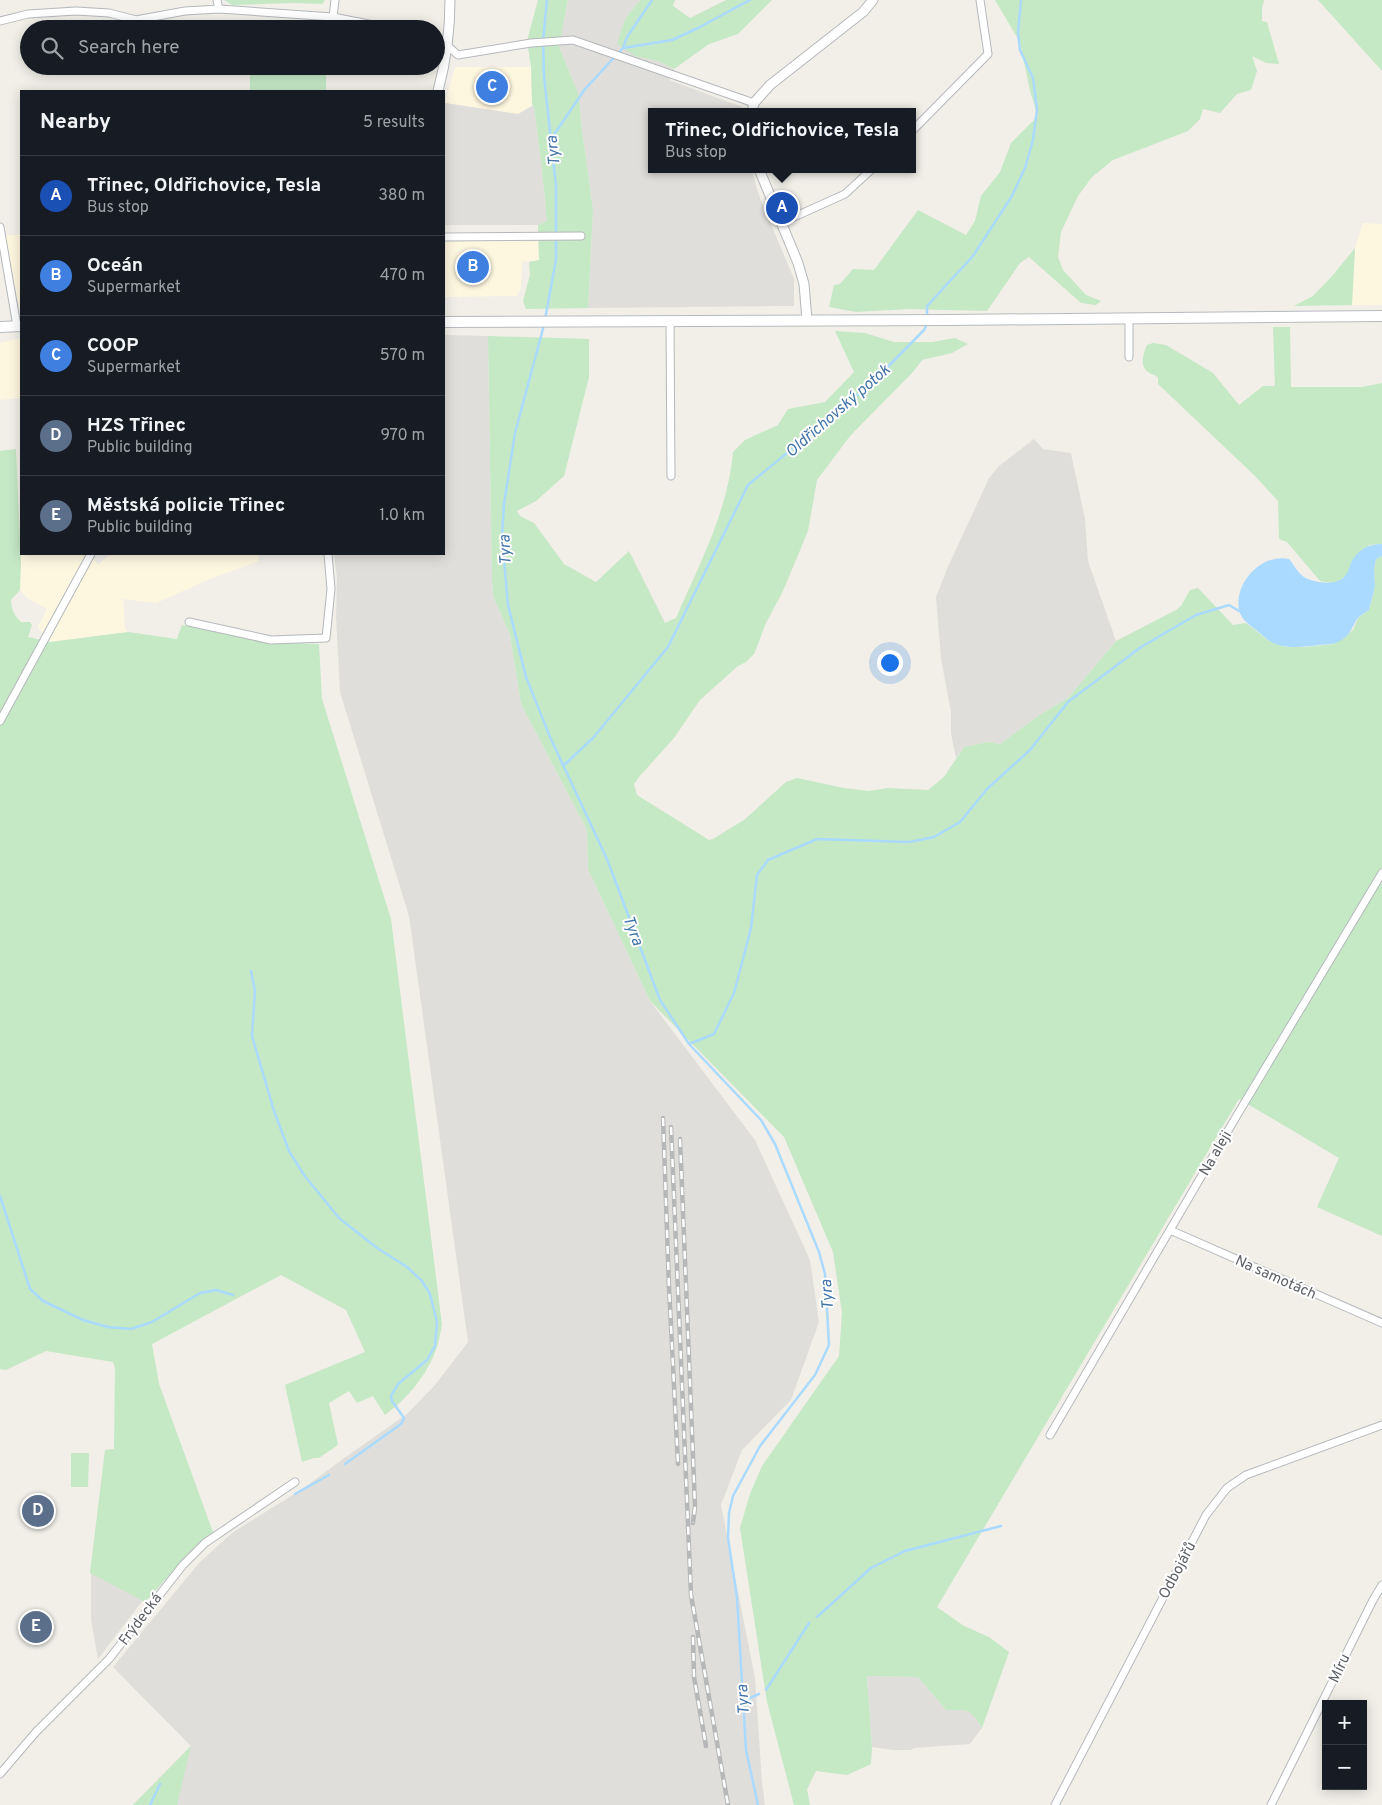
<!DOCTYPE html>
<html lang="en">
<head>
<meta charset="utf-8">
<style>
	:root { --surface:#171b24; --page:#20242c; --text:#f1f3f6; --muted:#9ea1a6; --line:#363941; --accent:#ea4335 }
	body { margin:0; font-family:Overpass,sans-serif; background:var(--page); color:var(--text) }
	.controls { position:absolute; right:15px; bottom:15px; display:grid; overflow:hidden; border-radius:0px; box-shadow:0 2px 12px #0003 }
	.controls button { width:45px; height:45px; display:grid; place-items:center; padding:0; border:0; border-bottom:1px solid var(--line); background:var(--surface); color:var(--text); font:25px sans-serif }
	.you { position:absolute; left:889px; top:662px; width:18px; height:18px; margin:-12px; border:4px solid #fff; border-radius:50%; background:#1a73e8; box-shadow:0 0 0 8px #1a73e833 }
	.badge { display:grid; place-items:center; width:32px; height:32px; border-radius:50%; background:var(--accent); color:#fff; font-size:16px; font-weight:700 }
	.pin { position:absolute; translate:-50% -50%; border:2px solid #fff; box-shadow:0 1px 5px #0006 }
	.popup { position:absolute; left:648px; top:108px; width:268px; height:65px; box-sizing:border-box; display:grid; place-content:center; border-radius:0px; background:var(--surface); filter:drop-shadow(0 1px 4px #0005); font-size:16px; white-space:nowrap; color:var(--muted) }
	.popup b { font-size:19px; color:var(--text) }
	.popup::after { content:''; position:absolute; left:50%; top:100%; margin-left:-10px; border:10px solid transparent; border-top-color:var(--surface) }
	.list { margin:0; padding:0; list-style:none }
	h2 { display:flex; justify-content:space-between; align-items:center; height:65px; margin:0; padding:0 20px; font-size:21px }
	h2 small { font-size:16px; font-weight:400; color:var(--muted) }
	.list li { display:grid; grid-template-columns:32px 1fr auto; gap:15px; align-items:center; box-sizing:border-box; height:80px; padding:0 20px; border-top:1px solid var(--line) }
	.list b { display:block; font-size:19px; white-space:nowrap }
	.list p { margin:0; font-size:16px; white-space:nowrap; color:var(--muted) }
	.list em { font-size:16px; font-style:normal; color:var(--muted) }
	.icon { flex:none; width:28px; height:28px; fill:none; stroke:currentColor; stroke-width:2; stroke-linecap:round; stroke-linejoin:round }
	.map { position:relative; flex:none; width:1382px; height:1805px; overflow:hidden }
	.search { position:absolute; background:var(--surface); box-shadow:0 2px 12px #0003; left:20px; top:20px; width:425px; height:55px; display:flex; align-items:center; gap:12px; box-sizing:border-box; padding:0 18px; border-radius:28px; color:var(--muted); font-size:19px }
	.panel { position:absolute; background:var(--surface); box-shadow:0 2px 12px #0003; left:20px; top:90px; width:425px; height:465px; border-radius:0px }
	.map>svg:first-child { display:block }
	.commercial { fill:#fef7e0 }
	.industrial { fill:#e0deda }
	.green { fill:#c5e8c5 }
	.water { fill:#aadaff }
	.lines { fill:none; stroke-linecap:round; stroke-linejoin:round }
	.stream { stroke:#aadaff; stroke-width:2.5 }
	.minor-casing { stroke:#b5b8bc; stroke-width:9 }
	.tertiary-casing { stroke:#b5b8bc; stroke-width:11 }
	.secondary-casing { stroke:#b6babf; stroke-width:12 }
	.minor { stroke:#fff; stroke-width:7 }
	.tertiary { stroke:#fff; stroke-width:9 }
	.secondary { stroke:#fff; stroke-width:10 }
	.rail-casing { stroke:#b6b7b8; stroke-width:4.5 }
	.rail { stroke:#fff; stroke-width:2.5; stroke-dasharray:8; stroke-linecap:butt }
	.labels { text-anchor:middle; stroke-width:4; stroke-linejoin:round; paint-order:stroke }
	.street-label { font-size:15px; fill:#5f6368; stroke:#fff }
	.water-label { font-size:16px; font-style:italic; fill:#4174aa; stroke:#fff }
</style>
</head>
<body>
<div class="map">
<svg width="1382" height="1805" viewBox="0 0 1382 1805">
	<rect width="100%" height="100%" fill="#f1efe8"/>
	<path class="commercial" d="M455,67h76l1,38 -14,9 -73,-11z
		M1363,223l19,1v81h-30l3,-57z
		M444,232l94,1 1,27 -17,2 -1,26 -4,8 -73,1z
		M21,234v81l-17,-79z
		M21,338v60l-21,2v-57z
		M20,540l1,14h70l7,11 12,-11h148l1,7 -49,18 -54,24 -33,-4 2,30 3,3 -78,10 -12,-15 9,-18 -20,-11 -7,-8z"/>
	<path class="industrial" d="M568,0h72l-15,19 10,37 23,5 16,8 -5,11 73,27v5h-90v57h99l9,29 34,81v27l-206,2 5,-98 -12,-88 -2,-27 -20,-48z
		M445,103l73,11 16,-9 8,65 5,51 -9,4h-94v-116z
		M444,335l44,1 4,245 1,15 17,39 11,69 66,126 1,39 62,132 105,139 55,120 9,62 -28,78 -49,50 -21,55 34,173 7,104 3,23h-632l58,-59 -78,-79 86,-104 33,-30 70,-44 41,-30 64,-45 28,-29 33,-43 -59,-426 -69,-224 -4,-76 1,-38 -3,-24h110z
		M1034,439l9,10 28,4 14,66 3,42 28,80 -48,57 -27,16 -41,30 -11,-2 -25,5 -8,11 -5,-25v-21l-10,-53 -5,-62 11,-28 42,-91 10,-12z
		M91,1572l56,23 -49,64 -7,-39z
		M867,1676l51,1 28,33h19l7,3 10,15 -12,16 -55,4 -5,2h-17l-21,-3z"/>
	<path class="green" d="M224,0h101l-3,4 -28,-1 -62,2z
		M538,0h30l-9,47 20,48 2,27 12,88 -5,98 -62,1 -3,-8 7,-26 -1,-13 10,-2 -1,-35 9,-4 -5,-51 -8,-64 -2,-1 -1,-38 -4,-26z
		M640,0h35l-2,6 17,12 36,-18h46l-34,34 -29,10 -35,25 -16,-8 -23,-5 -18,-12 8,-25z
		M995,0h269l-2,9v12l5,1 12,42 -13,-1 -14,-7 5,15 -6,19 -14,4 -17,19 -17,-4 -3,10 -12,12 -75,29 -21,17 -14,19 -17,36 -3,25 5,13 23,25 15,6 -5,4 -15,-2 -52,-46 -9,6 -33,48 -78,-2 -53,3 -27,-5 5,-22 6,-1 13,-15 21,1 44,-60 48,25 9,-14 6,-25 19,-24 11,-29 27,-27 -8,-25 -10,-49z
		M1318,0h64v71z
		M250,69l76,5v17h-76z
		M1355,248l-3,57 -58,1 19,-10 20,-21z
		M1273,327h17l1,60h71l20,-4v161l-13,1c-8,10 -21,33 -33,37 -5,1 -11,0 -16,-1l-33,-39 -8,-3 -1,-38 -24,-26 -96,-91v-6c-3,-4 -6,-3 -10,-6 -9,-6 -4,-20 -1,-27l6,-2 13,2 47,28 26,32 24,-19h12z
		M835,331l30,2 29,9h38l23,-4 13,6 -16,9 -30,7 -9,12 -63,64 -33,44 -9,51 -25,60 -17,32 -12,31 -8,8 -8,4 -38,34 -26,38 -35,39 -5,7 3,11 72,45 4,-1 31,-19 42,-38 11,-4 47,10 25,3 19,-3 40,2 16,-13 20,-30 25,-5 11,2 41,-30 27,-16 48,-57 60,-31 5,-4 9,-16 8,-2 35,37 13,-2 23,18 17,6h20l27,-3 20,-14 5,-12 11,-8 6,-24 -1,-17 2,-10 6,-3v680l-65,-29 22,-49 -100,-59 -302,508 27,19 25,11 20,15 -27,76c-13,-20 -13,-18 -36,-18l-28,-33 -51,-1 5,71 -1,17 -24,11 -31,-4 -9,18 3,16h-16l-27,-103 -27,-174 10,-34 12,-28 77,-110 3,-43 -9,-61 -49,-115 -134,-136 -62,-132 -1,-39 -66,-126 -11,-69 -17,-39 -1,-15 -4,-245 101,3v38l-25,99 -28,25 -19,10 3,5 14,7 30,41 32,18 33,-31 36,72 11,-5c23,-53 52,-107 57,-166l12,-12 33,-15 10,-16 37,-7 29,-30z
		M16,449l5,114 -1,27 -9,10c0,10 4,16 10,22h9l2,3 -4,12 22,5 78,-10 49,7 5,-14 81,17 56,2 3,55 69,220 51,406c-2,10 -4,21 -8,30 -10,24 -29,45 -49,60l-12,-19 -16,7 -8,-12 -20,12 9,42 -19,13h-5l-12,4 -17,-77 80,-33 -19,-42 -65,-35 -129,69 7,40 54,148 -16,13 -52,57 -55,-29 15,-123 9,-1 1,-81 -2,-6 -67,-11 -40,19 -6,-1v-918z
		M71,1453h18l-1,34h-17z
		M191,1746l-14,59h-44z"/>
	<path class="water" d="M1382,544v12l-6,3 -2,10 1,17 -6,24c-4,3 -9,5 -12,9 -6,10 -7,17 -19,23 -6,3 -12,2 -19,3 -16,2 -37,5 -51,-5 -4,-3 -8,-7 -12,-10 -7,-5 -15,-11 -17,-20 -5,-28 23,-57 50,-51 4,5 9,14 15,18 10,6 32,9 40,0 4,-4 5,-9 7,-14 6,-13 17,-19 31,-19z"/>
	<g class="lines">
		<path class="stream" d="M623,48l49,-8 26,-12 52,-28
			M551,139l34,-50 38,-41 4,-11 25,-37
			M927,316v-10l46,-50 39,-60 13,-28 8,-28 4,-30 -4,-32 -13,-28 -2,-17 3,-33
			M545,319l11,-59v-74l-12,-110 -1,-35 4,-41
			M544,325l-29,108 -11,71 -2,32 6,69 18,72 24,60 57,122 53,141 29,44 72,76 14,24 44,108 6,22 4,71 -14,30 -55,71 -27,50 -4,17 -1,25 9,60 9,152 12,55
			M563,766l30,-28 75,-91 80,-162 123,-101 53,-54 3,-6
			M251,971l4,20 -3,45 22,75 15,40 15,24 35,43 38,30 30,19 15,14 8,13 7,28 -2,24 -8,14 -29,24 -7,12 1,5 12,17 -3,6 -56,40
			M689,1044l25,-10 20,-41 17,-65 6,-53 11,-15 49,-21 92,3 25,-5 26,-15 27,-33 43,-39 38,-48 73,-55 55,-32 33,-10 10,6
			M0,1196l30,93 13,12 40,19 25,7 23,2 21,-7 48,-29 16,-3 17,5
			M295,1494l34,-19
			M817,1617l54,-49 34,-17 96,-25
			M766,1690l43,-67
			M743,1701l16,-7
			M150,1805l10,-21"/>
		<g class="minor-casing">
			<path id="minor" d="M217,0l2,9
				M333,17l2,-17
				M0,21l28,-7 48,-3 33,2 27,7 49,-9 34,-2 114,8 61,12
				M436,38l4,1 18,16 73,-12 42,-3 181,63
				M912,131l76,-77 -8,-54
				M783,222l62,-28 27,-25
				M0,227l17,99
				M444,237l137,-1
				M670,321l1,155
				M1129,357v-38
				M189,622l82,18 55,-2 5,-49 -3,-35
				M0,721l91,-167
				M1170,1230l212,93
				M1050,1435l186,-318 146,-244
				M0,1774l36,-42 73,-73 74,-94 22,-22 90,-61
				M1055,1805l151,-290 21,-27 19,-13 136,-50
				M1271,1805l102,-205 9,-15"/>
		</g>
		<g class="tertiary-casing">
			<path id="tertiary" d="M438,91c8,-30 12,-60 12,-91
				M752,112l2,-9 16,-18 93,-73 10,-12
				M759,169l39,94 6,21 3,36"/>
		</g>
		<g class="secondary-casing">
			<path id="secondary" d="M444,322l506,-2 432,-4
				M0,327l21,-1"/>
		</g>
		<use href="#minor" class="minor"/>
		<use href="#tertiary" class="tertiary"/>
		<use href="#secondary" class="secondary"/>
		<g class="rail-casing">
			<path id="rail" d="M663,1118l6,169 9,177
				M671,1127l20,468 37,210
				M680,1139l12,293 3,75 -2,16
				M693,1637l1,40 12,69"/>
		</g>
		<use href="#rail" class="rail"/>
	</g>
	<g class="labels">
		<g class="street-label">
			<text transform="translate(1215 1153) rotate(-60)" y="5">Na aleji</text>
			<text transform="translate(1276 1277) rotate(24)" y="5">Na samotách</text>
			<text transform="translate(1177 1570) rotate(-62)" y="5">Odbojářů</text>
			<text transform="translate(140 1619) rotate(-53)" y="5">Frýdecká</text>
			<text transform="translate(1339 1668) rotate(-64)" y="5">Míru</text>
		</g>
		<g class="water-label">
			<text transform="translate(552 151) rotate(-96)" y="6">Tyra</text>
			<text transform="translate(837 410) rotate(-41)" y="6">Oldřichovský potok</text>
			<text transform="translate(504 550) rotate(-93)" y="6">Tyra</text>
			<text transform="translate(634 930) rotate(69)" y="6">Tyra</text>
			<text transform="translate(826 1295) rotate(-94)" y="6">Tyra</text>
			<text transform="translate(742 1700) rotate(-94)" y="6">Tyra</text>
		</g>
	</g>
</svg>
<div class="controls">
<button>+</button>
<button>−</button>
</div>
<div class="you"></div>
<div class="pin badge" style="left:782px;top:208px;background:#1a4fb4">A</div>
<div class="popup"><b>Třinec, Oldřichovice, Tesla</b>Bus stop</div>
<div class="pin badge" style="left:473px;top:267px;background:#3f7fe0">B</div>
<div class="pin badge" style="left:492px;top:87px;background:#3f7fe0">C</div>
<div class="pin badge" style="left:38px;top:1511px;background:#5c6f8a">D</div>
<div class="pin badge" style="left:36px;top:1627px;background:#5c6f8a">E</div>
<div class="search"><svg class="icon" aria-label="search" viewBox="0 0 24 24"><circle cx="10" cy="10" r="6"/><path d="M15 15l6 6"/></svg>Search here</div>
<section class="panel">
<h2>Nearby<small>5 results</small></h2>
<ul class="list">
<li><span class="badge" style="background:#1a4fb4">A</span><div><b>Třinec, Oldřichovice, Tesla</b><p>Bus stop</p></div><em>380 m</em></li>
<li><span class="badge" style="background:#3f7fe0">B</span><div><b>Oceán</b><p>Supermarket</p></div><em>470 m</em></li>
<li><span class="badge" style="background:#3f7fe0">C</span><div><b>COOP</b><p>Supermarket</p></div><em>570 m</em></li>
<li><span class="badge" style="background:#5c6f8a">D</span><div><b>HZS Třinec</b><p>Public building</p></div><em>970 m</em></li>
<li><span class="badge" style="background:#5c6f8a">E</span><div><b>Městská policie Třinec</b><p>Public building</p></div><em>1.0 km</em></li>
</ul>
</section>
</div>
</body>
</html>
